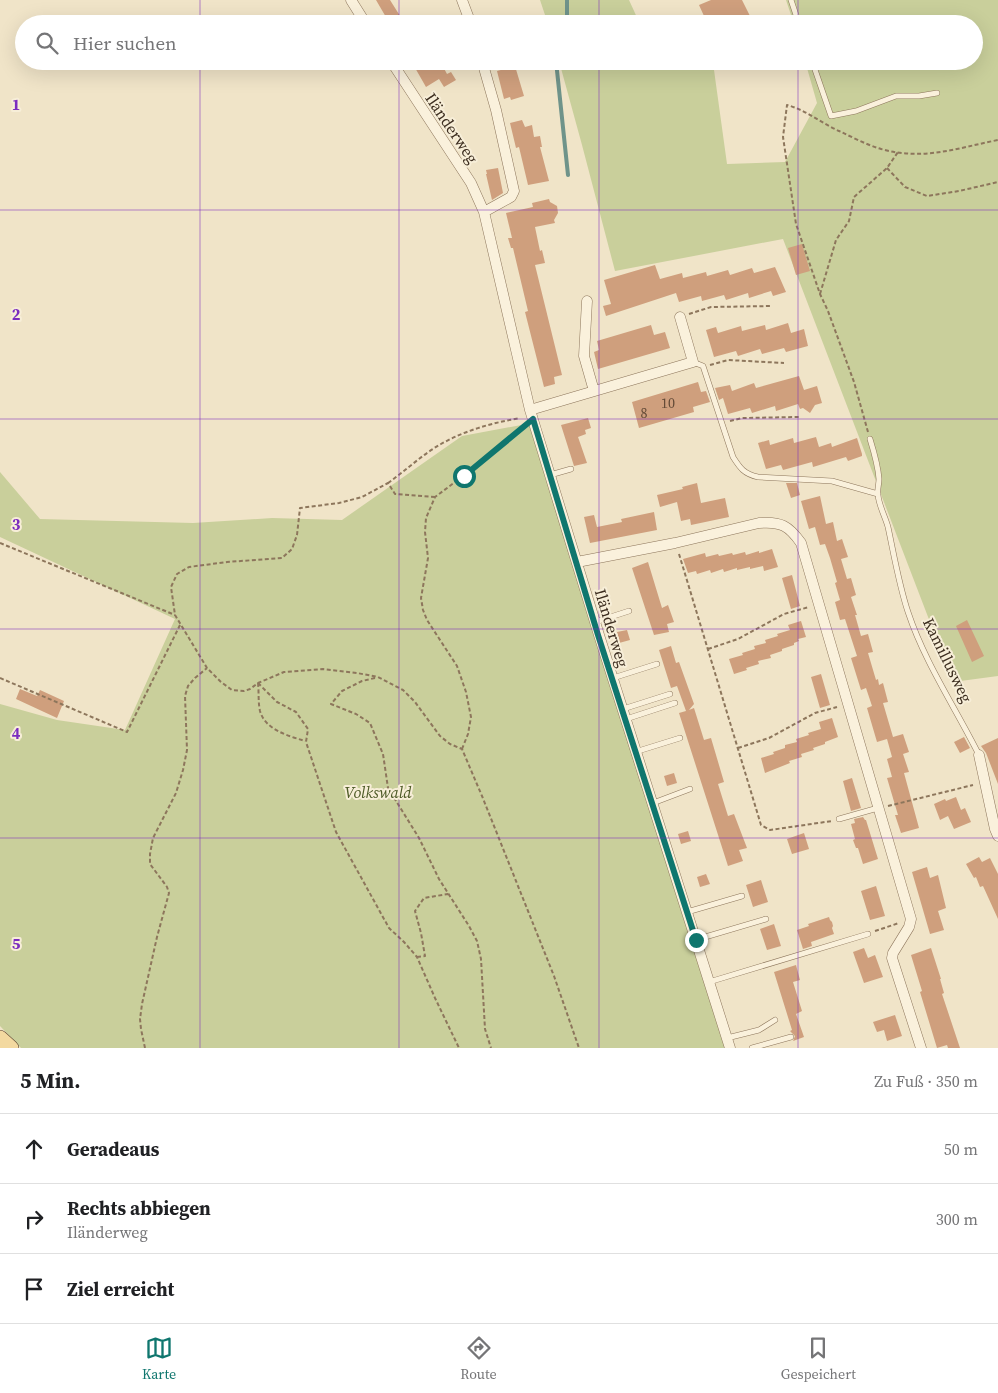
<!DOCTYPE html>
<html lang="de">
<head>
<meta charset="utf-8">
<style>
	:root { --surface:#fff; --page:#f6f6f6; --text:#202124; --muted:#757577; --line:#e0e0e0; --accent:#0f766e }
	body { margin:0; font-family:"Source Serif 4",serif; background:var(--page); color:var(--text) }
	.stop { position:absolute; width:15px; height:15px; margin:-11px; border:4px solid #0f766e; border-radius:50%; background:#fff }
	.stop.end { background:#0f766e; border-color:#fff; box-shadow:0 1px 5px #0008 }
	.list { margin:0; padding:0; list-style:none }
	h2 { display:flex; justify-content:space-between; align-items:center; height:65px; margin:0; padding:0 20px; font-size:21px }
	h2 small { font-size:16px; font-weight:400; color:var(--muted) }
	.list li { display:grid; grid-template-columns:32px 1fr auto; gap:15px; align-items:center; box-sizing:border-box; height:70px; padding:0 20px; border-top:1px solid var(--line) }
	.list b { display:block; font-size:19px; white-space:nowrap }
	.list p { margin:0; font-size:16px; white-space:nowrap; color:var(--muted) }
	.list em { font-size:16px; font-style:normal; color:var(--muted) }
	.icon { flex:none; width:28px; height:28px; fill:none; stroke:currentColor; stroke-width:2; stroke-linecap:round; stroke-linejoin:round }
	.map { position:relative; flex:none; width:998px; height:1048px; overflow:hidden }
	.search { position:absolute; background:var(--surface); box-shadow:0 5px 20px #0002; left:15px; right:15px; top:15px; height:55px; display:flex; align-items:center; gap:12px; box-sizing:border-box; padding:0 18px; border-radius:28px; color:var(--muted); font-size:19px }
	.sheet { height:275px; background:var(--surface) }
	nav { display:flex; justify-content:space-around; align-items:center; box-sizing:border-box; height:70px; border-top:1px solid var(--line); background:var(--surface); font-size:14px; color:var(--muted) }
	nav a { display:grid; justify-items:center; gap:2px }
	nav .on { color:var(--accent) }
	.map>svg:first-child { display:block }
	.green { fill:#c9cf9b }
	.lines { fill:none; stroke-linecap:round; stroke-linejoin:round }
	.stream { stroke:#6f938a; stroke-width:4 }
	.building { fill:#cf9f7d }
	.lane-casing { stroke:#8d765c; stroke-width:6 }
	.street-casing { stroke:#8d765c; stroke-width:11 }
	.primary-casing { stroke:#5b4430; stroke-width:16 }
	.path { stroke:#8d765c; stroke-width:2; stroke-dasharray:4 2.5; stroke-linecap:butt }
	.lane { stroke:#faf1dc; stroke-width:5 }
	.street { stroke:#faf1dc; stroke-width:10 }
	.primary { stroke:#f3d9a0; stroke-width:15 }
	.route { stroke:#0f766e; stroke-width:6 }
	.grid { fill:none; stroke:#7b2cbf; stroke-width:1; stroke-opacity:0.55 }
	.labels { text-anchor:middle; stroke-width:4; stroke-linejoin:round; paint-order:stroke }
	.number-label { font-size:14px; fill:#624a37 }
	.street-label { font-size:16px; fill:#3d2e20; stroke:#f7eed8 }
	.park-label { font-size:16px; font-style:italic; fill:#4d5a26; stroke:#f7eed8 }
	.grid-label { font-size:16px; text-anchor:middle; font-weight:bold; fill:#7b2cbf; stroke:#f7eed8; stroke-width:4; stroke-linejoin:round; paint-order:stroke }
</style>
</head>
<body>
<div class="map">
<svg width="998" height="1048" viewBox="0 0 998 1048">
	<rect width="100%" height="100%" fill="#f0e4c8"/>
	<path class="green" d="M540,0h89l11,24h-92z
		M786,0h212v676l-45,6 -170,-443 -168,32 -33,-126 -23,-84h99l1,2 55,7 13,94 58,-2 32,-59 -12,-42h169v-37h-180z
		M532,423l197,625h-708l-21,-22v-322l57,16 68,10 50,-111 -175,-82v-65l40,47 153,4 79,-5 70,2 120,-84z"/>
	<g class="lines">
		<path class="stream" d="M565,24l2,-8v-16
			M556,61l12,114"/>
	</g>
	<path class="building" d="M376,0h14l12,19 -2,1 2,4h-12z
		M711,0h31l10,20 -8,4h-56l16,-8 -5,-11z
		M423,61h17l7,13 4,-2 5,8 -12,7 -5,-8 -13,8 -12,-21z
		M515,66l9,30 -13,4 -1,-3 -6,2 -7,-28z
		M522,120l3,7 7,-2 2,12 6,-1 2,11h-2l9,34 -21,4 -9,-38 -3,1 -6,-25z
		M498,168l5,25 -11,7 -6,-26h1l-1,-4z
		M549,199l1,3 7,4 1,7 -4,7 1,3 -20,4 5,24 2,-1 3,13 -10,2 27,110 -8,2 1,7 -11,3 -19,-75 3,-1 -15,-63h-2l-3,-10h4l-6,-25 27,-6 -1,-4z
		M802,244l8,27 -14,4 -8,-27z
		M655,265l5,14 22,-6 1,5 23,-6 1,4 21,-6 2,5 22,-7 2,5 21,-6 11,25 -13,4 -2,-5 -22,7 -1,-5 -22,7 -2,-5 -22,6 -1,-5 -22,6 -3,-9 -70,23 -3,-10 8,-2 -7,-24z
		M788,323l3,10 13,-4 4,17 -22,6 -2,-4 -22,6 -2,-5 -22,7 -2,-5 -22,6 -8,-27 10,-3 2,6 23,-7 1,5 23,-6 1,5z
		M651,325l3,10 11,-3 5,16 -72,21 -4,-17 5,-2 -2,-9z
		M799,376l5,14 13,-4 5,17 -7,2 -5,8 -7,-5 -3,1 -2,-5 -22,7 -1,-5 -23,7 -2,-5 -22,6 -5,-16 -4,2 -4,-12 15,-3 2,6 22,-8 2,5z
		M698,382l3,10 5,-1 4,11 -17,5 1,5 -55,16 -7,-26z
		M588,418l3,10 -6,2 1,4 -8,3 9,26 -13,3 -13,-41z
		M816,437l3,10 12,-4 1,4 25,-9 5,16v2l-14,5 -2,-4 -33,10 -1,-5 -29,8 -2,-5 -15,4 -8,-26 11,-3 1,5 23,-7 1,5z
		M697,483l4,20 24,-5 4,19 -38,8 -1,-6 -9,2 -4,-19 -17,5 -3,-12 26,-6 -1,-2z
		M786,483h11l3,12 -9,3z
		M820,496l6,28 7,-2 4,19 5,-2 6,18 -7,2 6,20 4,-1 5,17 -5,2 6,18h-2l6,21 7,-2 5,18 -5,1 8,27 2,-1 1,6 4,-2 5,19 -5,1 10,34 10,-3 6,18 -6,2 6,18 -5,1 15,55 -18,5 -6,-18h3l-11,-37 5,-1 -5,-18 5,-2 -5,-18 -10,3 -10,-34 5,-2 -6,-18 -5,2 -10,-32 6,-2 -12,-37 -5,1 -5,-18 5,-2 -5,-17 2,-1 -7,-24 -5,-14 -5,1 -5,-18 -6,2 -8,-28z
		M654,512l3,18 -67,13 -6,-26 10,-2 3,12 25,-5 -1,-3z
		M772,549l6,18 -14,4 -1,-5 -13,3v-2l-13,3v-2l-13,4 -1,-3 -12,4 -1,-3 -13,4 -1,-3 -8,2 -5,-14 22,-6 1,4 12,-3 1,2 13,-3 1,2 12,-3 1,3 13,-4v2z
		M648,562l14,46 6,-3 6,17 -7,2 2,8 -15,3 -22,-67z
		M792,575l8,31 -9,3 -9,-31z
		M967,620l17,36 -12,6 -16,-36z
		M801,621l5,16 -8,2 1,2 -5,2v2l-12,4v2l-12,4 1,3 -13,3 1,3 -13,4 1,2 -13,4 -5,-15 14,-4 -1,-2 13,-4 -1,-3 12,-3 -1,-3 13,-4 -1,-2 13,-4 -2,-5z
		M627,630l3,10 -11,3 -2,-11z
		M671,646l5,17 3,-1 15,42 -5,6 5,-2 10,32 7,-2 13,44 -6,2 10,32 6,-2 13,34 -8,2 4,11 -15,5 -49,-153 7,-2 -9,-25 -6,2 -12,-38z
		M821,674l9,31 -10,3 -9,-31z
		M20,689l17,7 3,-6 24,11 -7,17 -41,-19z
		M832,718l6,19 -13,5v2l-12,4 1,2 -13,4 1,3 -13,4 1,2 -25,10 -4,-15 13,-4 -1,-2 12,-4v-3l12,-3 -1,-3 13,-4 -1,-2 13,-4 -2,-7z
		M964,737l6,11 -10,5 -6,-11z
		M998,738v46l-12,-31 -5,-7z
		M674,773l3,10 -10,3 -3,-10z
		M852,778l9,30 -10,3 -8,-30z
		M956,797l5,13 4,-2 6,14 -17,7 -6,-13 -8,4 -6,-16 11,-5 1,2z
		M863,817l2,3h1l12,39 -15,5 -5,-16h-2l-3,-8 2,-1 -4,-15 4,-1 -1,-4z
		M688,831l3,10 -10,3 -3,-10z
		M804,833l5,16 -17,5 -5,-15z
		M979,857l3,5 8,-4 8,16v45l-15,-33 -3,1 -4,-10 -2,1 -8,-14z
		M927,867l3,11 8,-3 8,33 -8,3 6,19 -14,4 -18,-62z
		M706,874l4,10 -10,3 -3,-10z
		M761,880l7,22 -15,5 -7,-22z
		M876,886l9,30 -15,4 -9,-29z
		M829,917l1,3 2,2 1,4 -1,2 2,6 -23,8 1,4 -9,3 -6,-19 12,-4 -1,-2z
		M774,924l7,22 -14,4 -7,-21z
		M864,948l4,10 7,-3 8,22 -19,6 -11,-31z
		M931,948l10,31h-1l4,14 -2,1 18,54h-12l-1,-3 -10,3 -17,-56 2,-1 -11,-36z
		M796,965l4,15 -7,2 9,29 -6,3 8,23 -11,4 2,-5 -5,-5 2,-1 -18,-58z
		M895,1015l7,21 -15,5 -3,-11 -7,2 -4,-10z"/>
	<g class="lines">
		<g class="lane-casing">
			<path id="lane" d="M791,0l8,24
				M812,61l19,55 25,-5 40,-15h23l18,-3
				M693,362l10,4 30,91c7,11 11,17 25,20l74,4 46,13
				M870,439c4,13 8,26 9,40 0,5 -2,11 -1,16 1,11 7,21 10,32 6,28 11,58 20,85 17,51 47,95 71,143
				M550,475l21,-6
				M595,622l34,-11
				M613,678l44,-14
				M623,709l47,-15
				M626,719l49,-16
				M635,752l45,-14
				M653,803l37,-14
				M839,819l39,-11
				M687,912l55,-16
				M695,940l71,-21
				M709,982l159,-48
				M727,1038l32,-8 16,-10
				M752,1048l39,-11"/>
		</g>
		<g class="street-casing">
			<path id="street" d="M351,0l15,24
				M462,0l9,24
				M391,61l80,122 13,29 46,198 69,225 131,413
				M482,61l14,49 18,81 -3,6 -27,15
				M587,301l-3,55 10,35
				M530,410l163,-48 -13,-45
				M577,562l98,-19 84,-20c22,-2 30,3 42,20l110,376 -2,8 -16,26 -1,5 29,90
				M979,755l16,74 3,7"/>
		</g>
		<g class="primary-casing">
			<path id="primary" d="M0,1038l11,10"/>
		</g>
		<path class="path" d="M887,168l18,19 22,9 32,-5 39,-9
			M820,294l16,-54 13,-19 5,-24 33,-29 11,-16
			M689,314l22,-7 61,-1
			M710,365l18,-5 56,3
			M730,421l12,-3 57,-1
			M868,432l-14,-50 -26,-71 -8,-17 -24,-70 -13,-87 4,-32c19,5 34,18 52,26 13,6 28,14 42,18 43,12 76,-1 117,-9
			M388,483c17,-12 35,-29 53,-39 25,-14 51,-21 79,-26
			M435,497l-40,-3 -7,-11 -26,14 -23,6 -39,5 -3,27 -5,14 -10,9 -55,4 -38,5 -12,7 -6,13 4,28 32,53 14,14 11,8 12,1 6,-2 8,-6 26,-11 39,-3 34,4 21,4 25,13 12,12 25,34 10,8 12,5 20,47 72,180 25,72
			M0,543l175,72
			M679,554l82,271 9,5 62,-9
			M708,649l30,-10 46,-25 25,-7
			M0,678l127,54 53,-107
			M375,678l-13,3 -20,10 -11,13 25,10 14,9 13,31 5,34 31,50 20,41 30,47 8,15 4,18 4,70 6,19
			M258,683l19,19 19,10 12,17 -2,13 30,90 53,96 15,14 13,15 18,41 24,50
			M258,683c1,9 0,19 2,28 5,19 29,25 45,30
			M738,748l31,-10 46,-25 22,-6
			M462,749l6,-15 3,-17 -5,-25 -9,-26 -30,-46 -4,-10 -2,-12 7,-40 -3,-26 1,-14 9,-21 59,-44 30,-26
			M888,806l85,-21
			M875,931l24,-8
			M417,957l8,-1 -4,-23 -6,-22 9,-13 24,-4
			M145,1048l-4,-19 -1,-10 2,-15 15,-67 12,-44 -2,-6 -17,-23v-10l3,-16 23,-45 7,-23 4,-20 -2,-54 3,-10 7,-8 12,-10"/>
		<use href="#lane" class="lane"/>
		<use href="#street" class="street"/>
		<use href="#primary" class="primary"/>
	</g>
	<g class="lines">
		<path class="route" d="M464,476l69,-57 65,216 98,305"/>
	</g>
	<path class="grid" d="M200,0v24M399,0v24M599,0v24M798,0v24M200,61v987M399,61v987M599,61v987M798,61v987M0,210h998M0,419h998M0,629h998M0,838h998"/>
	<g class="labels">
		<g class="number-label">
			<text x="668" y="408">10</text>
			<text x="644" y="418">8</text>
		</g>
		<g class="street-label">
			<text transform="translate(452 128) rotate(56)" y="6">Iländerweg</text>
			<text transform="translate(612 628) rotate(73)" y="6">Iländerweg</text>
			<text transform="translate(948 660) rotate(64)" y="6">Kamillusweg</text>
		</g>
		<g class="park-label">
			<text x="378" y="798">Volkswald</text>
		</g>
	</g>
	<g class="grid-label">
		<text x="16" y="110">1</text>
		<text x="16" y="320">2</text>
		<text x="16" y="530">3</text>
		<text x="16" y="739">4</text>
		<text x="16" y="949">5</text>
	</g>
</svg>
<div class="stop" style="left:464px;top:476px"></div>
<div class="stop end" style="left:696px;top:940px"></div>
<div class="search"><svg class="icon" aria-label="search" viewBox="0 0 24 24"><circle cx="10" cy="10" r="6"/><path d="M15 15l6 6"/></svg>Hier suchen</div>
</div>
<section class="sheet">
<h2>5 Min.<small>Zu Fuß · 350 m</small></h2>
<ul class="list">
<li><svg class="icon" aria-label="ahead" viewBox="0 0 24 24"><path d="M12 20V5M6 11l6-6 6 6"/></svg><div><b>Geradeaus</b></div><em>50 m</em></li>
<li><svg class="icon" aria-label="right" viewBox="0 0 24 24"><path d="M7 20v-9h11M14 6l5 5-5 5"/></svg><div><b>Rechts abbiegen</b><p>Iländerweg</p></div><em>300 m</em></li>
<li><svg class="icon" aria-label="arrive" viewBox="0 0 24 24"><path d="M6 21V4h12l-3 4 3 4H6"/></svg><div><b>Ziel erreicht</b></div></li>
</ul>
</section>
<nav>
<a class="on"><svg class="icon" aria-label="map" viewBox="0 0 24 24"><path d="M3 6l6-2 6 2 6-2v14l-6 2-6-2-6 2zM9 4v14M15 6v14"/></svg>Karte</a>
<a><svg class="icon" aria-label="directions" viewBox="0 0 24 24"><path d="M12 3l9 9-9 9-9-9zM9 14v-3h6M13 9l2 2-2 2"/></svg>Route</a>
<a><svg class="icon" aria-label="saved" viewBox="0 0 24 24"><path d="M7 4h10v16l-5-4-5 4z"/></svg>Gespeichert</a>
</nav>
</body>
</html>
